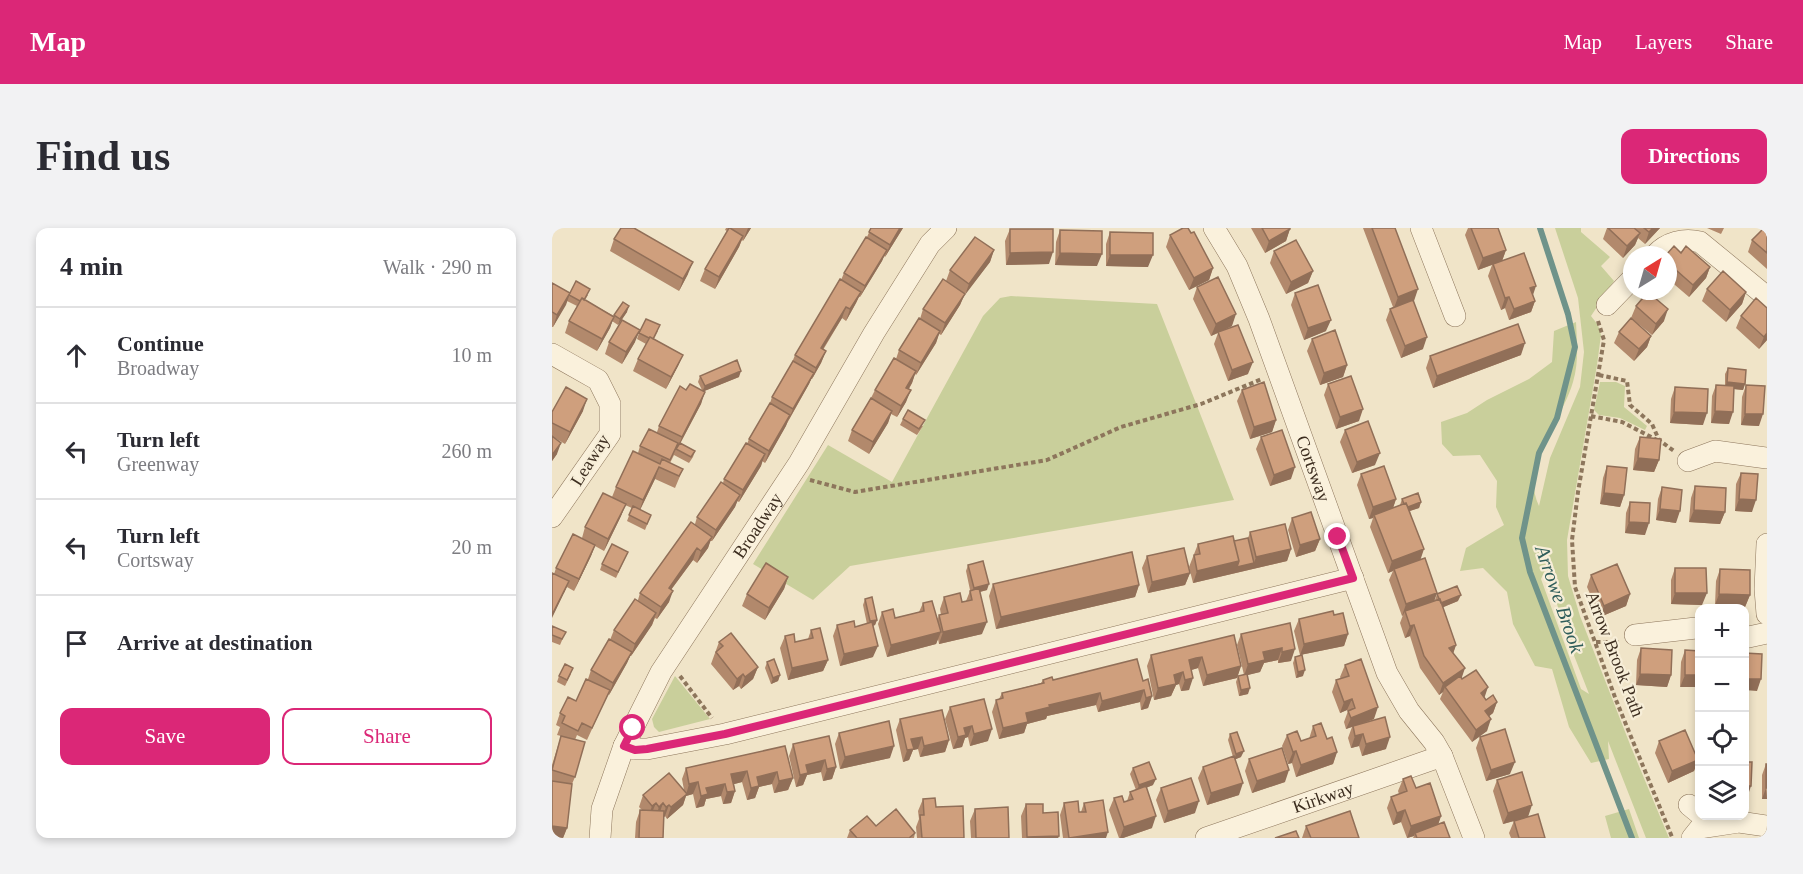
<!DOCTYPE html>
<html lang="en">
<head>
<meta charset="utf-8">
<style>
	:root { --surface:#fff; --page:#f2f2f3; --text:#2b2b33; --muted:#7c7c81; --line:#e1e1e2; --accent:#db2777 }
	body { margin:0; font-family:Georgia,serif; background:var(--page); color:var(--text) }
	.controls { position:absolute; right:18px; bottom:18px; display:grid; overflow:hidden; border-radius:12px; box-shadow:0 3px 9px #0003 }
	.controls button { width:54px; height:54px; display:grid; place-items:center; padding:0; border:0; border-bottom:2px solid var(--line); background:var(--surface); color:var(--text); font:30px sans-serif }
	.compass { position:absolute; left:1071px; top:18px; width:54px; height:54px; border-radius:50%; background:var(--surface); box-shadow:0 3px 9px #0003; rotate:37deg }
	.stop { position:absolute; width:18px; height:18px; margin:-14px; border:4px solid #db2777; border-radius:50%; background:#fff }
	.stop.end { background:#db2777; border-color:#fff; box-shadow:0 2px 6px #0008 }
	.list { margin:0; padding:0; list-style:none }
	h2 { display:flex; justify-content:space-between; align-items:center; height:78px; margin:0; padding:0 24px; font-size:26px }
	h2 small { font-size:20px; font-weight:400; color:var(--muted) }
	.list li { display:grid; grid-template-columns:39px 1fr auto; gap:18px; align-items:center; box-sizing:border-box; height:96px; padding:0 24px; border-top:2px solid var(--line) }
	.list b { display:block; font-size:22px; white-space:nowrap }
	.list p { margin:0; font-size:20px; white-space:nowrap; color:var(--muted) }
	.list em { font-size:20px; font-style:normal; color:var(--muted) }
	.actions { display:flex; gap:12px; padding:18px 24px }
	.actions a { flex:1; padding:14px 0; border:2px solid var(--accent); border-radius:12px; text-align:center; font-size:21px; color:var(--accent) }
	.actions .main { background:var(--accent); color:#fff }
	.icon { flex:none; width:33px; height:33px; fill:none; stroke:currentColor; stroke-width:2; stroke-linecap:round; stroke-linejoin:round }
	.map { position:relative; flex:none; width:1215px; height:610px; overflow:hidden; border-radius:12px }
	header { display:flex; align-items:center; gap:36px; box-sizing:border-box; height:84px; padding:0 30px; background:var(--accent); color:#fff }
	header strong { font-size:28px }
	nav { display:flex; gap:33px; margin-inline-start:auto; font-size:21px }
	.intro { display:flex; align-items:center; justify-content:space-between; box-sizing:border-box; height:144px; padding:0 36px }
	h1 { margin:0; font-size:42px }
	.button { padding:15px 27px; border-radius:12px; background:var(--accent); color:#fff; font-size:21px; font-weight:700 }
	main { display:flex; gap:36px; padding:0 36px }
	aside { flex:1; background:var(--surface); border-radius:12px; box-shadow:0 3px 9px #0003 }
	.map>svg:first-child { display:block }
	.green { fill:#c9cf9b; fill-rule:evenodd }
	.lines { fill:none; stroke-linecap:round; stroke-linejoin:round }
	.stream { stroke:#6f938a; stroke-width:6 }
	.minor-casing { stroke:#8d765c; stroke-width:22 }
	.path { stroke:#8d765c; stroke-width:4; stroke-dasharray:4.5 3; stroke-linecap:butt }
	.minor { stroke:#faf1dc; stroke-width:21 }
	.wall { fill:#b2896c }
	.shaded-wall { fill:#916f58 }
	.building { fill:#cf9f7d; stroke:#916f58; stroke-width:1.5 }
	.route { stroke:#db2777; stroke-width:8 }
	.labels { text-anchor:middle; stroke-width:4.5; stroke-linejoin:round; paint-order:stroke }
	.street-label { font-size:18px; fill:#3d2e20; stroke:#f7eed8 }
	.water-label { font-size:20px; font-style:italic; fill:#2f5d5a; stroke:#f7eed8 }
</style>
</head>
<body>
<header>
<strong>Map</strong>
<nav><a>Map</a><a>Layers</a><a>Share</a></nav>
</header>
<div class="intro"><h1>Find us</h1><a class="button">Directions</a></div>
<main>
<aside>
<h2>4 min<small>Walk · 290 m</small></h2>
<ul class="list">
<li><svg class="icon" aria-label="ahead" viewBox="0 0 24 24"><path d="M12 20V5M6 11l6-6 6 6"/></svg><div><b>Continue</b><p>Broadway</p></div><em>10 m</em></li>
<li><svg class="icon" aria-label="left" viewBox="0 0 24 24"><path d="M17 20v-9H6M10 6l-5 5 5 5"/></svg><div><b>Turn left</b><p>Greenway</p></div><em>260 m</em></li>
<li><svg class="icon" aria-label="left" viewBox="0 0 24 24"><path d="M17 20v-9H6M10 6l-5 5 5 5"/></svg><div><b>Turn left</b><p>Cortsway</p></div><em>20 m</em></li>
<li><svg class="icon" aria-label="arrive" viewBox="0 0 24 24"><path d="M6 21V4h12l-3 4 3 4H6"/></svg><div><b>Arrive at destination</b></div></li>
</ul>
<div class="actions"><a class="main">Save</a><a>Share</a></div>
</aside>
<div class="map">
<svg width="1215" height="610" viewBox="0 0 1215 610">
	<rect width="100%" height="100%" fill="#f0e4c8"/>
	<path class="green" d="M1003,0h26v4l29,25 -9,9 13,15 -23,35 7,9 3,10 -4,30 -30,175 1,36 12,40 51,131 38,91h-23l-38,-97 1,18 -18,4 -22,-36 -17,-58 -17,-3 -22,-42 -6,-32 -24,-24 -23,3 6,-23 38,-23 -8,-18 1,-26 -17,-26 -27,1 -11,-12 -1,-22 26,-9 20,-13 42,-21 23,-17 2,-31 22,-9c1,20 3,40 -3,60 -11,39 -54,83 -34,124l11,-48 30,-71 4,-35 -6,-54zM994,340l22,72 21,54 -8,-5 -40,-110z
		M459,68l146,8 77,196 -384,66 -37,34 -60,-36 75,-119 64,37 91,-166 17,-18z
		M1048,154h16l9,4 -1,21 23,19 -2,4 -25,-12 -21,-3 -5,-5z
		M123,448l35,43 -51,13 -5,-5 -2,-8z
		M1077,581l10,29h-28l-6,-22z"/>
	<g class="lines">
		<path class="stream" d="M988,0l28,86 7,33 -18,71 -18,35 -17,85 8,34 102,266"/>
		<g class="minor-casing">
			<g id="minor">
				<path id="s1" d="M662,0l23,38 22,53 128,354 22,38 25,31 8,14 32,82"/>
				<path d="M869,0l34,88"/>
				<path d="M1103,27c12,-13 29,-17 45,-13l67,55"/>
				<path d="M1055,77l25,-26"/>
				<path d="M0,126l46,26 12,24v30l-58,83"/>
				<path d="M1136,233l27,-10 52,7"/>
				<path d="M1215,316l-2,45 2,25"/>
				<path d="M1083,407l61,-7 4,1"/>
				<path d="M1192,410l23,-5"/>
				<path d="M72,518l11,3h12l78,-15 628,-156"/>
				<path d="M1137,577l11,9"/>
				<path id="s2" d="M48,610l2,-29 22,-63 37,-74 138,-209 75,-130 56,-89 16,-16"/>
				<path id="s3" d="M654,610l236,-82"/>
				<path d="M1140,610l8,-10 39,-6 28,4"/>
			</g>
		</g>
		<path class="path" d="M1046,93l6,19 -26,152 -6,48 3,47 41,113 56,137
			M1047,147l28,6 3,24 22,19 7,16 15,11
			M1039,188l31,6 35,18
			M258,252l45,12 192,-32 74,-33 80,-23 61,-25
			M1044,414h23
			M128,448l32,42"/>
		<use href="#minor" class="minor"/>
	</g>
	<path class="wall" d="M174,0h25l-8,13 -1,-1 -3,7 -24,42 -15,-8 5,-12 22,-38 -2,-1z
		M319,0h32l-18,29 -1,-1 -2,5 -22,36h-1l-3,6 -10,18 -4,-3 -19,32 3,1 -5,12 -9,16h-1l-2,5 -44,79 -3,-2 -1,5 -22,36 -2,-1 -2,6 -23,34h-2l-2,7 -11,15 -4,-3 -22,30 -2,12 -12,17 -2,-1 -3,7 -21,31h-1l-3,7 -18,32 -1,-1 -21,46 -10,-5 -2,5v37l-3,7 -5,44 -4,10h-11v-73l9,-29 -4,-1 3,-8 -4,-2 4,-12 16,-12 12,-22 3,-9 19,-30 4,-10 24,-30 2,-7 55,-69 2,-7 26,-34 1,-4 23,-35 2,-5 21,-36 2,-6 19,-32 4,-10 46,-75 3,-7 23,-36z
		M699,0h39l-4,13 -21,12z
		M811,0h32l19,73 9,48 -22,9 -15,-38 4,-11 3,-2z
		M916,0h30l8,22 -4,11 31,34 2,6 -4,11 -22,8 -4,-12 -4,2 -13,-34 4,-11 -14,5 -13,-35z
		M1055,0h53l-15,16 -7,-6 -3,7 -12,13 -20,-19z
		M1155,0h17l-3,6z
		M1215,0v41l-19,-17 4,-12z
		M458,1l39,35 -43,1 -1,-24z
		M508,2l37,36 -42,-1 1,-23z
		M558,4l38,35 -42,-1v-22z
		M618,7l43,33 -4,12 -20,10 -23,-43z
		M62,11l74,35 -9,17 -69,-40z
		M442,22l-4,12 -26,33 -4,10 -19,30 -2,-1 -3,9 -20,32 -1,-1 -3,9 -3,6 -3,13 -9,15 -6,-3 -3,9 -19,31 -21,-13 4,-11 19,-32 4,-8 21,-31 3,-9 21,-31 3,-10 23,-28 4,-11z
		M722,23l39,20 -5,12 -22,11 -16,-31z
		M1129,25l29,14 -4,11 -17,19 -21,-18v-24z
		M0,55l18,10 18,2 -3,5 29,16 9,-14 4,10 -9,13 -6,-4 -2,7 -13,23 -32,-18 4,-12 8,-15 -10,-5 -14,26h-1z
		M645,59l35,39 -10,5 26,43 -20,7 -14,-37 4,-11 -7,3 -18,-37z
		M1155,61l39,3 -4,12 -16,18 -24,-21z
		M743,65l31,38 -22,9 -13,-35z
		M1084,78l28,15 -12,14 -21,-17z
		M1215,80v32l-8,9 -23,-21 5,-12z
		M106,103l-4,8 29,16 -5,11 -12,23 -33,-18 5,-12 8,-15 -9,-5 2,-6z
		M1067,104l32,4 -4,11 -13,14 -20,-18z
		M760,111l35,26 -4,12 -23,8 -13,-34z
		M57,114h26l-13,22 -17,-10z
		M969,127l-88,33 -7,-20 4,-12z
		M1176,140l17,16 -2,6 -9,-1 -5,35 -18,-1 1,-27 4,-11h9v-11z
		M148,148l39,1 -35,14 -3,13 -21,40 15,7 -2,6 -4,6 -15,-8 -4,8 13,6 -8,19 -20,-9 -15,31 11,5 -6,15 -18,-9 5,-13 -7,-3 -4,11 -17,35 -9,-5 -4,10 -17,35 -7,-4 -3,6 -10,-19 2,-6 26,-30 3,-11 27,-30 4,-10 22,-34 2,-7 17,-14 2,-6 27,-36h16l-4,-8z
		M776,156l31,37 -23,8 -12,-34z
		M1194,157l13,41 -18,-1 1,-28z
		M1123,159l28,38 -33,-2 1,-24z
		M690,162l34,30 -4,12 -22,7 -13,-38z
		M31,183l-18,33 -10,-6 2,16 -5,7v-49z
		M351,191l20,7 -6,9 -17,-10z
		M793,202l30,35 -23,8 -12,-31z
		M709,209l30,42 -21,7 -14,-37z
		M1088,209l19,23 -5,12 -21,-2 2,-21z
		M1055,238l17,29 -4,12 -20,-3 3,-26z
		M1189,245l11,39 -17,-1 1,-27z
		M809,246l35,25 -3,9 7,-3 2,-6 19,3 -2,6 -9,3 10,48 14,42h1v-1l2,-6 21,7 -15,6 13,38 -3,8 9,25 24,22 11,2 -4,11 -4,3 -2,15 -15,11 -32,-43 3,-7 -4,3 -19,-27 -10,-32 -5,2 -5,-15 3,-8 -1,1 -13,-36 4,-9 -5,2 -18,-46 3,-9 -4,1 -12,-34z
		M1143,258l30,26 -5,12 -31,-2 2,-24z
		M1110,259l14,36 -20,-3 2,-21z
		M1078,274l15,33 -20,-2 1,-20z
		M740,290l28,21 -5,12 -19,6 -8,-27z
		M698,304l41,17 -4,12 -94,22 -4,-16 9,-23 36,-3 14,-3z
		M76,324l-12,26 -16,-8 2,-6z
		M595,328l43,17 -5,12 -37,8 -6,-25z
		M416,337l19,25 -7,2 2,42 -43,10 -1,-5 -2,5 -49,13 -9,-33 4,-12 13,6 24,-6 4,-9 14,18 2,-6h2l-1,-6 4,-12 18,5 4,-1 4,-10v-1l-4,-19z
		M1123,340l27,37 -31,-1v-24z
		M1168,341l30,26 -5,12 -30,-2 1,-24z
		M1039,347l39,19 -4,12 -26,11 -13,-30z
		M236,349l-4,12 -19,31 -23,-14 5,-12z
		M441,356l146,1 -4,12 -139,32 -7,-33z
		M313,371l12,21 -2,5 -2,1v31l-33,9 -7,-30 4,-11 18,2 12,-3 -4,-19z
		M782,387l14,19 -4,12 -44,9 -6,-24 5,-12z
		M738,395l1,38 -13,2v-3l-14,3 -4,9 -13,3 1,19 -9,2 -3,-14 2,-6 6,-1 -7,-30 4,-11z
		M0,398l11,12 -3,7 -8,-3z
		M259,402l17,30 -5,11 -35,9 -8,-32 5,-12 10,6 13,-3z
		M682,407l7,31 -4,12 -34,8 -5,-18 -7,2 -2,20 -8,1 -2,-7 -3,1 -5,11 -17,4 -7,-34 4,-11z
		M167,414l39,25 -5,12 -12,10 -2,-3 -6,4 -22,-26z
		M1089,420l30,27 -4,12 -31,-2 1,-25z
		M1133,422l15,1 -20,36 1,-25z
		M743,429l8,19 -7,2 -3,-15z
		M215,434l13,13 -2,6 -7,3 -6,-16z
		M793,437l29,54 -7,3 19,27 -24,7 -3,-10 -8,2 -3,-10 4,-11 -6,2 -2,-7 4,-11 -1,-1 -7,3 -8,-21 4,-12 5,-1 -1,-2z
		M19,446l-6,12 -8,-4 2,-6z
		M491,452l100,1 9,15 -4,12 -7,2 -1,-8 -42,10 -2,-7 -49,11 -1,3 -19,5 -3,9 -25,6 -7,-27 4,-12 3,-1 3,-6 39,-10z
		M432,471l4,42 -18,5 -2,-9 -3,1 -3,9 -9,2 -8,-30 5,-12z
		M348,491l49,21 -4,12 -25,5 -2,-8 -5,1 -4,10 -6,2 -7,-32z
		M761,498l14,13 10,13 -4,12 -37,13 -4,-14 -4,1 -6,-18 5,-11 14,6 8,-2z
		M287,505l51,25 -50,11 -5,-25z
		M678,506l11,23 -6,2 4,36 -32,10 -9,-27 5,-11 30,-10 -5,-17z
		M277,508l7,31 -4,12 -9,2 -2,-9 -14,3 -4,10 -7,2 -7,-31 4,-12z
		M928,509l30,37 -24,7 -10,-33z
		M1107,513l39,19 -4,11 -26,12 -13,-30z
		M233,518l8,32 -5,12 -14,3 -2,-9 -13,3 -4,11 -8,2 -5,-18 -8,2 1,7 -4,12 -8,1 -2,-8 -15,3 -2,7 -8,2 -3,-14 -7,2 -3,9 -16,14 -2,-3 -1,1 -1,21h-28l1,-16 4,-12h2l-3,-3 4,-12 41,-5 -2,-11 4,-11z
		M697,531l36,23 -33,11 -7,-22z
		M1214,536l1,35h-5v-24z
		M581,540l20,17 -7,3 6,40 -29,10h-4l-10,-28 5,-12 10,4 3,-1 3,-9 6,-2 -6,-16z
		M851,551l13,9 25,28 -3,8 12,14h-37l1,-2 -7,2 -6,-16 -8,3 -6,-17 4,-11 8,-3 -1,-3z
		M945,552l31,37 17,21h-34l-2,-5 5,-12 -11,3 -10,-33z
		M609,560l34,25 -31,10 -8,-23z
		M371,571l13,8 28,31h-47l-1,-11 3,-8 -1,-8z
		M512,575l15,9h2l3,-9 22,35h-43l-3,-23z
		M474,576l17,9 16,23 -1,2h-36l-1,-22z
		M423,581l34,29h-38l-1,-17z
		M324,598l39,7 -1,5h-67l3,-8z
		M754,598l53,12h-57z"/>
	<path class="shaded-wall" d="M196,0h3l-8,13z
		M348,0h3l-18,29 5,-12z
		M1101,0h7l-15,16 4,-12z
		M738,1l-4,12 -21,12 4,-12z
		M1088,5l-5,12 -12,13 4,-12z
		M191,8l-4,11 -24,42 4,-12z
		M335,22l-5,11 -22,36 5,-11z
		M442,22l-4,12 -25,33 4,-11z
		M954,22l-4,11 -24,9 5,-12z
		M501,24l-4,12 -43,1 4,-12z
		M508,25l42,1 -5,12 -42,-1z
		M558,27h43l-5,12 -42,-1z
		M141,34l-5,12 -9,17 4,-12z
		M1158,39l-4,11 -17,19 4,-12z
		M661,40l-4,12 -20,10 5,-12z
		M761,43l-5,12 -22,11 5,-12z
		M984,58l-4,12 -2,-10z
		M866,61l-4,12 -20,7 4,-11z
		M309,64l-5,11 -10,18 4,-12z
		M1194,64l-4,12 -16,18 4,-12z
		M18,65l-4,12 -13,22 4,-12z
		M413,66l-5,11 -19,30 4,-12z
		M957,69l-4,11 -4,2 4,-12z
		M983,73l-4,11 -22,8 5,-11z
		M77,78l-2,6 -9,13 2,-6z
		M294,79l-4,11 -26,42 5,-12z
		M1116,81l-4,12 -12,14 4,-11z
		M684,86l-4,12 -21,10 5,-12z
		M62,89l-4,11 -13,23 5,-12z
		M779,92l-5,11 -22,9 4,-12z
		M88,102l-5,12 -13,22 4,-12z
		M388,103l-4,12 -20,32 5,-12z
		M1215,105v7l-8,9 5,-12z
		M1099,108l-4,11 -13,14 5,-12z
		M875,109l-4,12 -22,9 4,-12z
		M973,115l-4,12 -88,33 4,-12z
		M274,123l-5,12 -9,16 4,-11z
		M131,127l-5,11 -12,23 5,-12z
		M701,134l-5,12 -20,7 4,-11z
		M795,137l-4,12 -23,8 4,-12z
		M189,143l-2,6 -37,15 3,-6z
		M364,143l-4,12 -10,16 4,-11z
		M262,145l-5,11 -21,37 5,-12z
		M1175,154l18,2 -2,6 -19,-2z
		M359,162l-5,12 -9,15 4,-11z
		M153,164l-4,12 -24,45 5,-12z
		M35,171l-4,12 -18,33 5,-12z
		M811,181l-4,12 -23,8 4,-12z
		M340,183l-4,12 -19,31 4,-12z
		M1163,183l18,1 -4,12 -18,-1z
		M1122,184l33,1 -4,12 -33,-2z
		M1193,186h18l-4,12 -18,-1z
		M238,187l-4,11 -21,37 4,-12z
		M724,192l-4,12 -22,7 4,-12z
		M9,215l-4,11 -5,7v-6z
		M828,225l-5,12 -23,8 5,-11z
		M213,226l-4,12 -22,36 4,-12z
		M1086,230l21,2 -5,12 -21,-2z
		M107,239l-4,12 -16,33 4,-12z
		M743,239l-4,12 -21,7 4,-11z
		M1052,265l20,2 -4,12 -20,-3z
		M188,267l-5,12 -23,34 4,-11z
		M844,271l-4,12 -18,4 -1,3 -4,1 4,-12z
		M1187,271l17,1 -4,12 -17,-1z
		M869,274l-2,6 -16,5 3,-6z
		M74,276l-5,12 -17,35 4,-12z
		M1108,281l20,2 -4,12 -20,-3z
		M1142,282l31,2 -5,12 -31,-2z
		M1077,294l20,1 -4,12 -20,-2z
		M160,309l-4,11 -11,15 4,-12z
		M768,311l-5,12 -19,6 4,-12z
		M43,317l-4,11 -17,35 5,-12z
		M145,320l-4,12 -29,39 5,-11z
		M739,321l-4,12 -94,22 4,-12 42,-10 15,2 2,-6z
		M872,321l-4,12 -26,8 -1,2 -5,2 4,-12z
		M638,345l-5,12 -37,8 4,-11z
		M236,349l-4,12 -19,31 4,-12z
		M17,353l-5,12 -12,25v-3z
		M437,356l-2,6 -16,4 3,-6z
		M587,357l-4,12 -139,32 5,-12z
		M121,363l-4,11 -12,17 4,-12z
		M885,365l-4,12 -28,6 -2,4 -1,1 4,-12z
		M1123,365h32l-5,12 -31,-1z
		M1078,366l-4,12 -26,11 4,-11z
		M1167,366l31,1 -5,12 -30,-2z
		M909,367l-3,6 -19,8 2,-6z
		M104,385l-4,12 -21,31 4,-12z
		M325,392l-2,5 -7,2 2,-6z
		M435,394l-5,12 -43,10 4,-12z
		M862,397l-4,11 -5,2 5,-12z
		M389,404l-5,12 -49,13 4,-12z
		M796,406l-4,12 -44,9 4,-11z
		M904,417l-4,12 -3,-9z
		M326,418l-5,11 -33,9 4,-12z
		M730,420l-4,12 -14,3 -4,9 -16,4 4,-12 15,-12z
		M743,421l-4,12 -13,2 4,-11z
		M80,424l-5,11 -18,32 4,-12z
		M650,429l-4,11 -13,4 4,-12z
		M276,432l-5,11 -35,9 4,-12z
		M689,438l-4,12 -34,8 4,-11z
		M206,439l-5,12 -12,10 4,-12z
		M913,440l-4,12 -16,7 -2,5 -4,3 4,-12z
		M753,442l-2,6 -7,2 2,-6z
		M631,444l-4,12 -3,1 -5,11 -17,4 4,-12 16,-13z
		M191,446l-4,12 -6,4 4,-11z
		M1088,446l31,1 -4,12 -31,-2z
		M228,447l-2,6 -7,3 2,-6z
		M1133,447h15v12h-20z
		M641,450l-4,12 -8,1 4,-11z
		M1192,451h17l-4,12 -13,-1z
		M936,459l-4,12 -3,-6z
		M698,460l-2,6 -9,2 2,-6z
		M592,462l-4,12 -42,10 4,-11z
		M548,465l-4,12 -49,11 -1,3 -19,5 -3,9 -25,6 4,-11 23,-15 23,-8z
		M600,468l-4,12 -7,2 5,-12z
		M800,471l-5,11 -7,3 4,-11z
		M945,474l-4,11 -12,10 4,-12z
		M826,479l-4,12 -28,10 5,-11z
		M939,491l-4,12 -15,11 4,-12z
		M420,498l-4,11 -3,1 -3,9 -9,2 5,-12 6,-9z
		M440,501l-4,12 -18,5 4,-12z
		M811,506l-4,12 -8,2 4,-12z
		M370,509l-4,12 -5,1 -4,10 -6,2 8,-23z
		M838,509l-4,12 -24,7 4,-12z
		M397,512l-4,12 -25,5 4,-11z
		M342,518l-4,12 -50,11 5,-12z
		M692,523l-3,6 -7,3 2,-6z
		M744,523l-4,12 -4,1 5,-12z
		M785,524l-4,12 -37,13 5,-12z
		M273,532l-4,12 -14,3 -4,10 -7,2 4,-12 6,-10z
		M1146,532l-4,11 -26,12 4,-12z
		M963,534l-5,12 -24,7 5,-11z
		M284,539l-4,12 -9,2 4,-12z
		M737,542l-4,12 -33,11 5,-12z
		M195,543l-5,11 -15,4 4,-12z
		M225,544l-5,12 -13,3 -4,11 -8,2 4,-12 6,-11z
		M241,550l-5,12 -14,3 5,-12z
		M604,551l-3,6 -16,6 2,-6z
		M146,554l-5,12 -7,2 -3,9 -16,14 4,-12 15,-12 3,-11z
		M691,555l-4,12 -32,10 4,-12z
		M173,556l-4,12 -15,3 -2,7 -8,2 5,-12 5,-8z
		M1192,558h7l-4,12h-3z
		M1214,560l1,11h-5z
		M183,563l-4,12 -8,1 4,-12z
		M647,573l-4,12 -31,10 4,-12z
		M104,575l-5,12 -3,3 4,-12z
		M111,575l-4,12 -4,4 4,-12z
		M117,577l-4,11 -3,3 4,-12z
		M980,577l-4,12 -25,7 5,-11z
		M853,582l-4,12 -8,3 4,-12z
		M604,588l-4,12 -29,10h-3l4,-11z
		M889,588l-4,12 -22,5 -1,3 -7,2 4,-12z
		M0,598l15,2 -4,10h-11z
		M556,604l-2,6h-34z
		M507,608l-1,2h-31v-1z"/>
	<path class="building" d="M69,0h13l59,34 -10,17 -69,-40z
		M177,0h1l13,8 -24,41 -14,-8z
		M319,0h29l-10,17 -21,-13z
		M631,0h5l3,5 3,-1 19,36 -19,10 -24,-43z
		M710,0h28v1l-21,12z
		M820,0h23l23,61 -20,8z
		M919,0h27l8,22 -23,8z
		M1056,0h26l6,5 -13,13z
		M1092,0h9l-4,4z
		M1212,0h3v25l-15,-13z
		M458,1h43v23l-43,1z
		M508,2l42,1v23l-42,-1z
		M558,4l43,1v22h-43z
		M314,9l21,13 -22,36 -21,-13z
		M423,9l19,13 -25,34 -19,-14z
		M744,12l17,31 -22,11 -17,-31z
		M1122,18l7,7 5,-7 24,21 -17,18 -25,-22v-8h-2z
		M972,25l12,33 -6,2 5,13 -21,8 -5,-12 -4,1 -12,-34z
		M1171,43l23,21 -16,18 -23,-21z
		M666,49l18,37 -20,10 -19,-37z
		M288,51l21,13 -11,17 -4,-2 -25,41 5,3 -10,17 -21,-13z
		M391,51l22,15 -20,29 -22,-14z
		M24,53l14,8 -6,11 -2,-2 -2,3 -11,-6z
		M0,55l18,10 -13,22 -5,-3z
		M766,57l13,35 -23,8 -13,-35z
		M1096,64l20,17 -12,15 -20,-18z
		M30,70l32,19 -12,22 -33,-18z
		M1204,70l11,10v25l-3,4 -23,-21z
		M861,72l14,37 -22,9 -15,-37z
		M71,74l6,4 -9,13 -6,-4z
		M367,90l21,13 -19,32 -22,-13z
		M1079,90l20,18 -12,13 -20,-17z
		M94,91l14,6 -7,14 -3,-2 -1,1 -10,-5z
		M70,92l18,10 -14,22 -17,-10z
		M966,96l7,19 -88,33 -7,-20z
		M686,97l15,37 -21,8 -14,-38z
		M783,102l12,35 -23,8 -12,-34z
		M98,109l33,18 -12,22 -33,-18z
		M342,130l22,13 -10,17 5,2 -10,16 -26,-16z
		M185,132l4,11 -36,15 -5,-10z
		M241,133l21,12 -21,36 -21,-12z
		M1176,140l18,2 -1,14 -18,-2z
		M799,148l12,33 -23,8 -12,-33z
		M712,154l12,38 -22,7 -12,-37z
		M138,156l15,8 -23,45 -23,-11 21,-40 6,4z
		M1164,157l18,1 -1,26 -18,-1z
		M1194,157l19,1 -2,28h-18z
		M14,159l21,12 -17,33 -18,-9v-11z
		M1123,159l33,2 -1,24 -33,-1z
		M319,170l21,13 -19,31 -21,-12z
		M218,175l20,12 -21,36 -20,-12z
		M356,182l17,10 -6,9 -16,-10z
		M816,193l12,32 -23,9 -12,-32z
		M97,201l29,14 -8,17 -30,-14z
		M730,202l13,37 -21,8 -13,-38z
		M0,208l9,7 -9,12z
		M1088,209l21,2 -2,21 -21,-2z
		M128,215l15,8 -4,6 -15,-8z
		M194,215l19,11 -22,36 -19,-11z
		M81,223l27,13 2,-5 21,10 -4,7 -20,-9 -16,33 -27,-13z
		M832,238l12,33 -23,8 -12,-33z
		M1055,238l20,2 -3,27 -20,-2z
		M1189,245l17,1 -2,26 -17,-1z
		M169,254l19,13 -24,35 -19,-13z
		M1143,258l31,2 -1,24 -31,-2z
		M1110,259l20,3 -2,21 -20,-2z
		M51,265l23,11 -18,35 -23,-12z
		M866,265l3,9 -13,5 -2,-4 -2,1 -2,-5z
		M1078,274l20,1 -1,20 -20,-1z
		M854,275l18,46 -32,12 -18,-46z
		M81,278l18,9 -4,9 -18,-9z
		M759,284l9,27 -20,6 -8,-27z
		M139,294l21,15 -11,14 -4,-3 -28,40 4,3 -12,16 -21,-14z
		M733,296l6,25 -35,8 -6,-25z
		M21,306l22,11 -16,34 -23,-11z
		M681,308l6,25 -42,10 -3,-16 6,-1 -2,-10z
		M696,310l6,25 -17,4 2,-6 -5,-20z
		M60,316l16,8 -10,20 -16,-8z
		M632,320l6,25 -38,9 -5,-26z
		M580,324l7,33 -138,32 -8,-33z
		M873,330l12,35 -31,11 -12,-35z
		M431,333l6,23 -15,4 -6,-23z
		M214,335l22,14 -19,31 -22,-14z
		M1065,336l13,30 -26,12 -13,-31z
		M1123,340h31l1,25h-32z
		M1168,341l30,1v25l-31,-1z
		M0,345l17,8 -17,34z
		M905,358l4,9 -20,8 -4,-9z
		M427,360l8,34 -44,10 -4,-17 9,-2 -4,-16 16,-4 2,9 10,-2 -2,-9z
		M320,369l5,23 -7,1 -5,-22z
		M83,371l21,14 -21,31 -21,-14z
		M888,371l16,46 -7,3 16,20 -22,15 -19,-27 -10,-31 -4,1 -5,-15z
		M380,373l9,31 -50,13 -9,-33 11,-3 2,9 29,-7 -1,-8z
		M781,383l1,4 9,-2 5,21 -44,10 -5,-25z
		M302,393l1,6 17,-5 6,24 -34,8 -7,-29z
		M738,395l5,26 -13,3v-4l-19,4 2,8 -17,4 -7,-30z
		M0,398l14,6 -4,7 -10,-4z
		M268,400l8,32 -36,8 -7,-32 9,-2 1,8 18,-4 -2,-8z
		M179,405l27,34 -13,10 -2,-3 -6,5 -21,-27 7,-6 -4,-4z
		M682,407l7,31 -34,9 -5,-18 -6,1 -7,2 4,18 -8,2 -2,-8 -9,3 2,9 -18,4 -7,-33z
		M57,411l23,13 -19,31 -22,-13z
		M1089,420l31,2 -1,25 -31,-1z
		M1133,422l15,1v24h-15z
		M1192,425l18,1 -1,25h-17z
		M750,427l3,15 -7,2 -3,-15z
		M222,431l6,16 -7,3 -6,-16z
		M585,431l6,22 5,-2 4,17 -6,2 -2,-8 -42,11 -2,-8 -51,12 1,2 -24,6 2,9 -25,6 -7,-28 7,-2 -1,-5 42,-10 -1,-3 9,-3 1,3z
		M809,431l17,48 -27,11 -3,-7 7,-3 -3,-9 -8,3 -8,-22 13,-4 -4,-11z
		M13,436l8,4 -6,12 -8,-4z
		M924,442l12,17 -7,6 5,7 7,-5 4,7 -12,9 6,8 -15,11 -31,-43 15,-11 2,3z
		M695,446l3,14 -9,2 -3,-14z
		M34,451l24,11 -18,38 -10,-5 -4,8 -16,-8 3,-7 -5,-3 8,-16 8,4z
		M432,471l8,30 -18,5 -2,-8 -8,2 2,7 -8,2 -8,-30z
		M390,482l7,30 -25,6 -2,-9 -11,2 3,10 -7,1 -7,-31z
		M833,489l5,20 -24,7 -3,-10 -8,2 -2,-10z
		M337,493l5,25 -49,11 -6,-24z
		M769,495l6,16 5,-2 5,15 -36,13 -5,-14 -3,1 -6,-17 10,-4 4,10 15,-5 -3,-10z
		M953,501l10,33 -24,8 -11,-33z
		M1133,502l13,30 -26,11 -13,-30z
		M685,504l7,19 -8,3 -6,-20z
		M9,508l24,6 -10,35 -23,-7z
		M277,508l7,31 -9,2 -2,-9 -19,5 2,8 -8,2 -7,-31z
		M233,518l8,32 -14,3 -2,-9 -20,5 2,9 -8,2 -4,-17 -16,3 4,17 -8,1 -2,-8 -19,4 2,6 -7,2 -3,-14 -9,2 -3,-16z
		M730,520l7,22 -32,11 -8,-22z
		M682,528l9,27 -32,10 -8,-26z
		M597,534l7,17 -17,6 -6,-17z
		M1192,534h8l-1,24h-7z
		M1214,536h1v24h-1z
		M970,544l10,33 -24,8 -11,-33z
		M117,545l18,21 -16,13 -2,-2 -3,2 -3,-4 -4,4 -3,-4 -4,3 -9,-11z
		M859,548l5,12 14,-5 11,33 -30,10 -6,-16 -8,3 -6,-16 16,-6 -4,-12z
		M639,550l8,23 -31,10 -7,-23z
		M0,553l20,3 -5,44 -15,-2z
		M594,558l10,30 -32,11 -10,-29 8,-2 2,6 9,-3 -3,-7z
		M383,570l1,9 27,-1 1,32h-42l-2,-23h4l-1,-16z
		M551,572l5,32 -39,6 -5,-35 14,-2 1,11h7l-2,-9z
		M474,576h17v9l15,-1 1,24 -32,1z
		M456,579l1,31h-33l-1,-29z
		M344,581l19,24 -6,5h-52l-7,-8 17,-14 9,10z
		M88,582l24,1 -1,27h-24z
		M798,583l9,27h-48l-5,-12z
		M986,586l7,24h-26l-5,-17z
		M892,594l6,16h-33l-2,-5z
		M744,603l3,7h-24z"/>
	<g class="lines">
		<path class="route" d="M81,500l-9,18 11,4 12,-1 78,-15 628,-156 -15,-41"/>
	</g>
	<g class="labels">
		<g class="street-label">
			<text transform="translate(38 232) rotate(-58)" y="6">Leaway</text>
			<text dy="6" stroke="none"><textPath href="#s1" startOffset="261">Cortsway</textPath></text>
			<text dy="6" stroke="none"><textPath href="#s2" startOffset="354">Broadway</textPath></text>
			<text transform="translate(1063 426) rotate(69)" y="6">Arrow Brook Path</text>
			<text dy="6" stroke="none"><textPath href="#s3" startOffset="124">Kirkway</textPath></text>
		</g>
		<g class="water-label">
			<text transform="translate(1008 371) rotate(71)" y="7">Arrowe Brook</text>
		</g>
	</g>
</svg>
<div class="controls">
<button>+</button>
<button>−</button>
<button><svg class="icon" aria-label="locate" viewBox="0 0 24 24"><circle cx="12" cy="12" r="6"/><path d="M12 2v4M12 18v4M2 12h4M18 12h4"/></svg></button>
<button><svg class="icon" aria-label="layers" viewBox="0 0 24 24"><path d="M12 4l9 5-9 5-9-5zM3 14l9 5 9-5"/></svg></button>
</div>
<svg class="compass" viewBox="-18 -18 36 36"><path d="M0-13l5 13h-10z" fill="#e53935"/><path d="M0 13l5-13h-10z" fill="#7c7c81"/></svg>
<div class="stop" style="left:81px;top:500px"></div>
<div class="stop end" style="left:786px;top:309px"></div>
</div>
</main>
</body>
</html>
